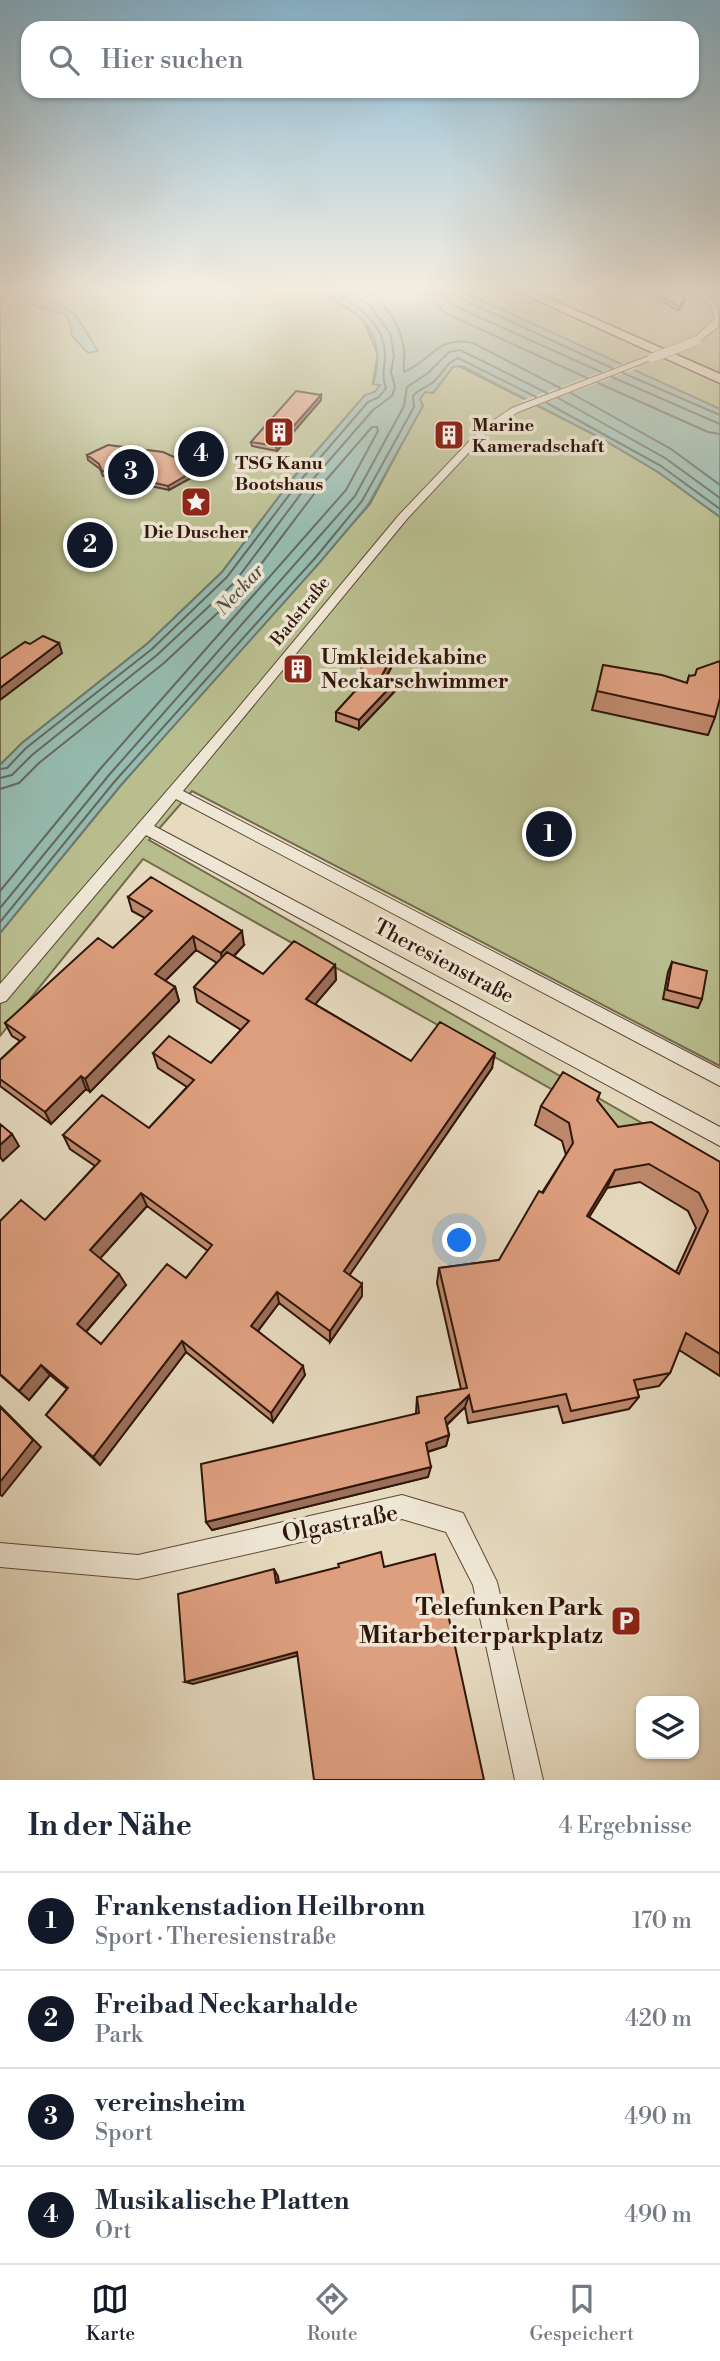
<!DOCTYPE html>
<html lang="de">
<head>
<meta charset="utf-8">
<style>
	:root { --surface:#fff; --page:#f6f6f7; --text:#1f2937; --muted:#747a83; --line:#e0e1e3; --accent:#111827 }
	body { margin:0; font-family:"Libre Bodoni",serif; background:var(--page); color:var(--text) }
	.controls { position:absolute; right:21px; bottom:21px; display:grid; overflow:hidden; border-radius:14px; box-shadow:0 2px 5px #0004 }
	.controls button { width:63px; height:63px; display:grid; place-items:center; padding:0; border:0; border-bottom:2px solid var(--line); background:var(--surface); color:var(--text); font:35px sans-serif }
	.you { position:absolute; left:460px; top:1241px; width:24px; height:24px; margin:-18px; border:5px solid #fff; border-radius:50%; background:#1a73e8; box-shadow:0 0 0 10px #1a73e833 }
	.badge { display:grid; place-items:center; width:46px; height:46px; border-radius:50%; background:var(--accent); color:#fff; font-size:23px; font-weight:700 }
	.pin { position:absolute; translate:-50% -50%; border:4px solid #fff; box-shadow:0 2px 7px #0006 }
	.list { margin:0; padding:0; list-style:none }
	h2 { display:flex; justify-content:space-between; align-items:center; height:91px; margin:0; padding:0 28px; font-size:30px }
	h2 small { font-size:23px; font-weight:400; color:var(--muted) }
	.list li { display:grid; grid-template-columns:46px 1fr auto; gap:21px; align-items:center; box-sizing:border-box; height:98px; padding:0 28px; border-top:2px solid var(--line) }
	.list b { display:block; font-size:26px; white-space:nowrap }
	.list p { margin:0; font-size:23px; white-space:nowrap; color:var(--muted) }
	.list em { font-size:23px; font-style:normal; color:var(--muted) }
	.icon { flex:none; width:38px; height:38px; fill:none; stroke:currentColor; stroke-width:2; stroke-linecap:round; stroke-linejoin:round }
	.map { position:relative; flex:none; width:720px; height:1780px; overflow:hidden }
	.search { position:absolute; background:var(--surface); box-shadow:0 2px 5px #0004; left:21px; right:21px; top:21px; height:77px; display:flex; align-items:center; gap:18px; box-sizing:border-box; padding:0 24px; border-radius:21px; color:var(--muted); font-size:26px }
	.sheet { height:483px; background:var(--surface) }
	nav { display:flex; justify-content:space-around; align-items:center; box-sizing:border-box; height:98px; border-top:2px solid var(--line); background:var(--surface); font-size:19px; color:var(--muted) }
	nav a { display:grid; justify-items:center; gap:4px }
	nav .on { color:var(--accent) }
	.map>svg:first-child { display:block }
	.green { fill:#b9be8f; stroke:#746a4c; stroke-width:2 }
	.water { fill:#96bbb0; stroke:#6d796e; stroke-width:2 }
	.pier { fill:#e6dabf }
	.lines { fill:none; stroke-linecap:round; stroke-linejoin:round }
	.shore { stroke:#63685d; stroke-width:2 }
	.minor-casing { stroke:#5e4737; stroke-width:2 }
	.primary-casing { stroke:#30160a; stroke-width:3 }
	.minor { fill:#efe7d5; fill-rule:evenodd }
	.primary { fill:#e6dabf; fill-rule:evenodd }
	.minor-bridge-casing { stroke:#5e4737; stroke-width:10; stroke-linecap:butt }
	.minor-bridge { stroke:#efe7d5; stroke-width:9 }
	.wall { fill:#bf896d; stroke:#30160a; stroke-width:2; fill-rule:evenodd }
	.shaded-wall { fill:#9b6f59; stroke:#30160a; stroke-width:2 }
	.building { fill:#de9f7f; stroke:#30160a; stroke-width:2; fill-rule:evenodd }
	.labels { text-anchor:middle; stroke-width:7; stroke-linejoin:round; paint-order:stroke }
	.far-poi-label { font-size:18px; font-weight:bold; fill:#30160a; stroke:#efe7d5 }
	.far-street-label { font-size:18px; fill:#30160a; stroke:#efe7d5 }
	.far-water-label { font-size:19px; font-style:italic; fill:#545044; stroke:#efe7d5 }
	.poi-label { font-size:21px; font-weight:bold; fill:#30160a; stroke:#efe7d5; text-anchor:start }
	.street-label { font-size:21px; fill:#30160a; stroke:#efe7d5 }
	.near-street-label { font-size:24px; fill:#30160a; stroke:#efe7d5 }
	.near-poi-label { font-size:24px; font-weight:bold; fill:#30160a; stroke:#efe7d5; text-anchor:end }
</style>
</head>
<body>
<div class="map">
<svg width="720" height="1780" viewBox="0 0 720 1780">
	<rect width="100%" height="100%" fill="#e6dabf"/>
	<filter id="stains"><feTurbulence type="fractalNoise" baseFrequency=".00286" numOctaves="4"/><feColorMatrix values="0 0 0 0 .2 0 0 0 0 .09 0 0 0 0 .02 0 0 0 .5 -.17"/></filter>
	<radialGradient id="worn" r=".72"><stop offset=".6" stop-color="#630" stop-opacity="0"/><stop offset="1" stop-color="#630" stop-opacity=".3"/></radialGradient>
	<path class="green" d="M0,287h311l51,30 16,37 -5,29 8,2 -6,7 -10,3 -71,82 -72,95 -75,72 -125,99 -22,22z
		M452,287h268v122z
		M457,365l142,72 59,35 62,45v549l-528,-275 -43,49 571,328v16l-577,-325 -143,177v-103l121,-148 249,-281 52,-98 -3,-7 6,-8 8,2 20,-26z"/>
	<path class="water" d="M0,287h13l22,12 18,2 22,13 23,37 -10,2 -16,-17 -4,-20c-12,-6 -24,-6 -32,-10 -11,-7 -22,-14 -36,-13z
		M311,287h141l268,122v108l-62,-45 -59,-35 -137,-71 -9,1 -20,26 -8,-1 -5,7 3,7 -55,99 -47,56 -200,224 -121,148v-168l22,-22 125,-99 75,-72 72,-95 71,-82 10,-3 5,-7 -7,-1c18,-57 -20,-75 -62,-97z"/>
	<path class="pier" d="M626,363l13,5 -106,39 -12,-6z"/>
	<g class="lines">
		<path class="shore" d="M364,287c20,15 36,36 40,62 1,8 -1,15 0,23 29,-12 33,-37 69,-29l87,45
			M431,287l3,14 11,12 142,65
			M442,287l1,9 7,8 151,68
			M450,287l5,9 157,72
			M623,373l97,42
			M612,377l108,47
			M598,383l110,49 12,2
			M571,393l100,56 49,36
			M558,398l107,60 55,40
			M547,403l114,63 59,43
			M0,769l7,-1 19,-20 126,-99 75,-72 72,-95 69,-80 11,-5 7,-9c-5,-13 -1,-20 -1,-33 -1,-36 -33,-52 -60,-68
			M0,778l12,-3 20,-20 125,-100 77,-72 72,-96 67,-77 19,-14 3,-9 -4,-15 3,-17 -4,-22 -20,-27 -26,-19
			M0,789l19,-6 20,-20 125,-100 76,-71 74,-98 58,-67h5l1,4 -32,59 -245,278 -101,123
			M0,908l109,-133 246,-279 49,-90 3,-19 21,-14 21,-21 11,-2 87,43
			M0,922l115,-141 201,-224 46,-56 52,-94 -1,-11c6,-7 12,-8 19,-13 11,-8 13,-20 26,-25l78,39"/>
		<g class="minor-casing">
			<path id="minor" d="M691,287h8c15,12 21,20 19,40l-22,17 -4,-3 1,-2 22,-20 -4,-14z
				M649,356l7,2 -138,54 -31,21 -80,86 -224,272 537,278v17l-544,-287 -22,27 566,301v19l-574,-311 -140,166 -6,2v-19l229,-265 170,-204 82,-86 31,-21z
				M402,1495l61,18 34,69 46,198h-28l-42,-195 -27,-53 -44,-13 -264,60 -138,-12v-24l138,12z"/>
		</g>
		<g class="primary-casing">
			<path id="primary" d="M508,287h15l197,87v9z"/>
		</g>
		<use href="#minor" class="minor"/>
		<use href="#primary" class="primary"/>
		<g class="minor-bridge-casing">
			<path id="minor-bridge" d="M652,358l44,-17"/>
		</g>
		<use href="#minor-bridge" class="minor-bridge"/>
	</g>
	<path class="wall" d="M625,287h50l-1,3h-1l12,8 -1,4 -6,9 -32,-19 -13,1z
		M321,400l-44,51 -25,-5 -1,-4z
		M87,455l113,18 -31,17 -66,-14 -3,-7 -12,-9z
		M394,653v9l-9,18 10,11 -36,38 -23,-8v-9l24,-26h-2v-9z
		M689,676l26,41 -7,18 -116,-25 5,-19 90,-8z
		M128,897l116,48 -10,11 29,18 72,-9 1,15 -21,24 96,57 81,7 -143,207 13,9v12l-32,46 -51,-39 -21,28 47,44 -32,47 -87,-70 -86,113 -54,-50 21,-26 -17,-14 -21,25 -29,-25v-154l45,-1 50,-54 -25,-17 -7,-14 86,-7 38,-41 -29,-19 -5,-15 58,10 30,-33 -44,-28 -3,-15 23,-24 -21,-13 -31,31 10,6 4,14 -89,91 -4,-3 -35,35 -51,-38v-26l20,-19 -8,-5 -7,-13 108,-75 32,-30 -13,-7zM147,1206l61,45 -22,27 -85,66 -15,-12 40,-47 -26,-27z
		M672,962l30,37 -4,9 -35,-9 5,-27z
		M600,1093l-3,8 21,26 102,35v214l-41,-26 -9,23 -11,13 -22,4 2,7 -10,12 -66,14 -5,-17 -90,17 -3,-16 -18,18 2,10 -3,11 -18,6v25l-216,53 204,-117 1,-16 44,-8 -24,-106 2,-15 60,-8 67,-105 -4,-14 -27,-16 6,-19zM640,1182l48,29 8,17 -20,44 -87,-55 18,-29z"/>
	<path class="shaded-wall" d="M321,395v5l-44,51 -1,-5z
		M199,468l1,5 -31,17 -1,-4z
		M59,643l3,10 -62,47v-12z
		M394,653v9l-14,26v-9z
		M395,682v9l-36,38v-9z
		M242,931l2,14 -21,22 -2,-14z
		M193,936l3,14 -38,38 -3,-14z
		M335,965l1,15 -29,34 -1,-15z
		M175,987l4,14 -89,91 -5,-13z
		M495,1053l-3,15 -148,215v-12z
		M81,1076l5,13 -35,35 -6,-12z
		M12,1134l7,12 -16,15 -3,-4v-12z
		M615,1170l-8,18 -27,44 7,-16z
		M141,1193l6,13 -50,56 -7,-12z
		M119,1274l7,11 -42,49 -7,-10z
		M362,1284v12l-32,46v-11z
		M277,1292l2,11 -25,33 -3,-10z
		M182,1341l4,11 -86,113 -7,-8z
		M41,1365l9,10 -21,25 -10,-9z
		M303,1366l2,9 -32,47 -2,-9z
		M469,1395l-4,12 -23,22 3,-11z
		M0,1406l41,41 -39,49 -2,-1z
		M449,1435l-3,11 -23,7 3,-10z
		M431,1467l-3,10 -216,53 -6,-8z
		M274,1569l4,7 2,14 -4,-7z
		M297,1652l3,3 -107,29 -8,-2z"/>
	<path class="building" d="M631,287h37l17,11 -6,9 -32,-19 -13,1z
		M296,391l25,4 -45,51 -25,-4z
		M108,445l55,7 36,16 -31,18 -66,-15 -3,-7 -12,-9z
		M43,636l16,7 -59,45v-29l25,-17 5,2z
		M368,650l26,3 -14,26 15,3 -36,38 -23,-8 30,-33 -8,-2z
		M720,661v37l-5,19 -118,-26 6,-26 59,10 25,8 2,-7 6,-1 2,-6z
		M151,877l91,54 -21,22 -28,-17 -38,38 20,13 -90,92 -4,-3 -36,36 -45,-33v-19l25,-23 -20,-14 93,-85 15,10 39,-37 -24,-14z
		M294,941l41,24 -29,34 105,62 29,-39 55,31 -151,218 18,13 -32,47 -53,-39 -26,34 52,40 -32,47 -89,-72 -89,116 -47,-42 22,-27 -27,-23 -22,26 -19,-17v-153l21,-21 24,20 55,-59 -37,-26 39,-40 47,33 45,-48 -41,-27 16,-17 42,27 38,-42 -55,-34 33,-35 36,22zM141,1193l71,52 -26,33 -19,-14 -66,80 -24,-20 42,-50 -29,-24z
		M672,962l35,9 -5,28 -35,-9z
		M563,1072l37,21 -3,7 21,27 33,-5 69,40v192l-34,-21 -16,40 -36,7 5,17 -68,14 -5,-17 -93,18 -4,-17 -24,23 4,17 -23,8 5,24 -225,55 -5,-58 218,-51 -2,-16 50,-9 -28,-120 60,-8 40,-69 4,2 30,-50 -4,-20 -28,-17zM649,1164l50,29 9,18 -29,63 -92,-58 28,-46z
		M0,1124l12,10 -12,11z
		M0,1407l33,33 -33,42z
		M381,1552l3,15 51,-13 49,226h-170l-17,-128 -112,30 -7,-88 96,-25 2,14 63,-16 -1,-3z"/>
	<linearGradient id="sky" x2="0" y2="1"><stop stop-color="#87b7d2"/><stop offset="0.54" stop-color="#f4eee2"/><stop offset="1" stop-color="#f4eee2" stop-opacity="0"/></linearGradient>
	<rect width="720" height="536" fill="url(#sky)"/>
	<defs>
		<g id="building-square" transform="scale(1.575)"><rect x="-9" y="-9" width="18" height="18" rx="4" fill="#8f2418" stroke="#efe7d5"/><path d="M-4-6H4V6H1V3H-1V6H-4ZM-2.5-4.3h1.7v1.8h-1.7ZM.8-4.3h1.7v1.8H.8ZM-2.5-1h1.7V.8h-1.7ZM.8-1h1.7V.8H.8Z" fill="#fff"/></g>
		<g id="sight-square" transform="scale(1.575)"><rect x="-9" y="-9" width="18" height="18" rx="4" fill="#8f2418" stroke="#efe7d5"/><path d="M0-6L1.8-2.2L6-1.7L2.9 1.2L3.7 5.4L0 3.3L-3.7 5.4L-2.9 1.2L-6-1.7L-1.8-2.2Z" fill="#fff"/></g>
		<g id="parking-square" transform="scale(1.575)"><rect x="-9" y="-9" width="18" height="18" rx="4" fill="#8f2418" stroke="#efe7d5"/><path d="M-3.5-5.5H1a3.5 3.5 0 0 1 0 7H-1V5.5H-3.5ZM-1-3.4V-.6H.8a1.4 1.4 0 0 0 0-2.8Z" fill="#fff"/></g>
	</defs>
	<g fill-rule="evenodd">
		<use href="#building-square" x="279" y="432"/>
		<use href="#building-square" x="449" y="435"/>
		<use href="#sight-square" x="196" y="502"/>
		<use href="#building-square" x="298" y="669"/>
		<use href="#parking-square" x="626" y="1621"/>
	</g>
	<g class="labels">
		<g class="far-poi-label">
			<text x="472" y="431" text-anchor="start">Marine<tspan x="472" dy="21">Kameradschaft</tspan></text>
			<text x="279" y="469">TSG Kanu<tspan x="279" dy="21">Bootshaus</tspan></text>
			<text x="196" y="538">Die Duscher</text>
		</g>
		<g class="far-street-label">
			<text transform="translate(300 611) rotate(-51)" y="6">Badstraße</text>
		</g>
		<g class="far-water-label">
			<text transform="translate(239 589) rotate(-47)" y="7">Neckar</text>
		</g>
		<g class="poi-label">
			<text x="321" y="664">Umkleidekabine<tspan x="321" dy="24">Neckarschwimmer</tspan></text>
		</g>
		<g class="street-label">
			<text transform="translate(444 961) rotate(28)" y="7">Theresienstraße</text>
		</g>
		<g class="near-street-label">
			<text transform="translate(340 1523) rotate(-11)" y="8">Olgastraße</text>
		</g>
		<g class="near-poi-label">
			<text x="603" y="1615">Telefunken Park<tspan x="603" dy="28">Mitarbeiterparkplatz</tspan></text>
		</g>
	</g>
	<rect width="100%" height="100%" filter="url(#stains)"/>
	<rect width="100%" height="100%" fill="url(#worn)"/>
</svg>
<div class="controls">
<button><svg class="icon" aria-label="layers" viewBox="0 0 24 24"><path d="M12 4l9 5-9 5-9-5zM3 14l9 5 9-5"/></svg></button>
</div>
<div class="you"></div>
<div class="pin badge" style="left:549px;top:834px">1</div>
<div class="pin badge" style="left:90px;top:545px">2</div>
<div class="pin badge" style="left:131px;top:472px">3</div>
<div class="pin badge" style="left:201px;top:454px">4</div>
<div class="search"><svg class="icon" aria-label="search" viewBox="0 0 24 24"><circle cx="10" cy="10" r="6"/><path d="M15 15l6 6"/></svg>Hier suchen</div>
</div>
<section class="sheet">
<h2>In der Nähe<small>4 Ergebnisse</small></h2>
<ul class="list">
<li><span class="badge">1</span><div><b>Frankenstadion Heilbronn</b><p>Sport · Theresienstraße</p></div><em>170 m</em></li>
<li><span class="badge">2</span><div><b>Freibad Neckarhalde</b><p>Park</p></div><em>420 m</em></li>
<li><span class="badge">3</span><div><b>vereinsheim</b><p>Sport</p></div><em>490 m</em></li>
<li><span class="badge">4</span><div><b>Musikalische Platten</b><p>Ort</p></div><em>490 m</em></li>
</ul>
</section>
<nav>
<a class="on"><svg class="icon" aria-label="map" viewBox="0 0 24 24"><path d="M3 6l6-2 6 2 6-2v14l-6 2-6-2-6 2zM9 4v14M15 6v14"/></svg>Karte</a>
<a><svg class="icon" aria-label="directions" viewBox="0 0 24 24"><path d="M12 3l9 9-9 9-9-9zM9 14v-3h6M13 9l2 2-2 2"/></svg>Route</a>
<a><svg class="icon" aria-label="saved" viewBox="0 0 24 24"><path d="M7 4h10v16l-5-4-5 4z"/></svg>Gespeichert</a>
</nav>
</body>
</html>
